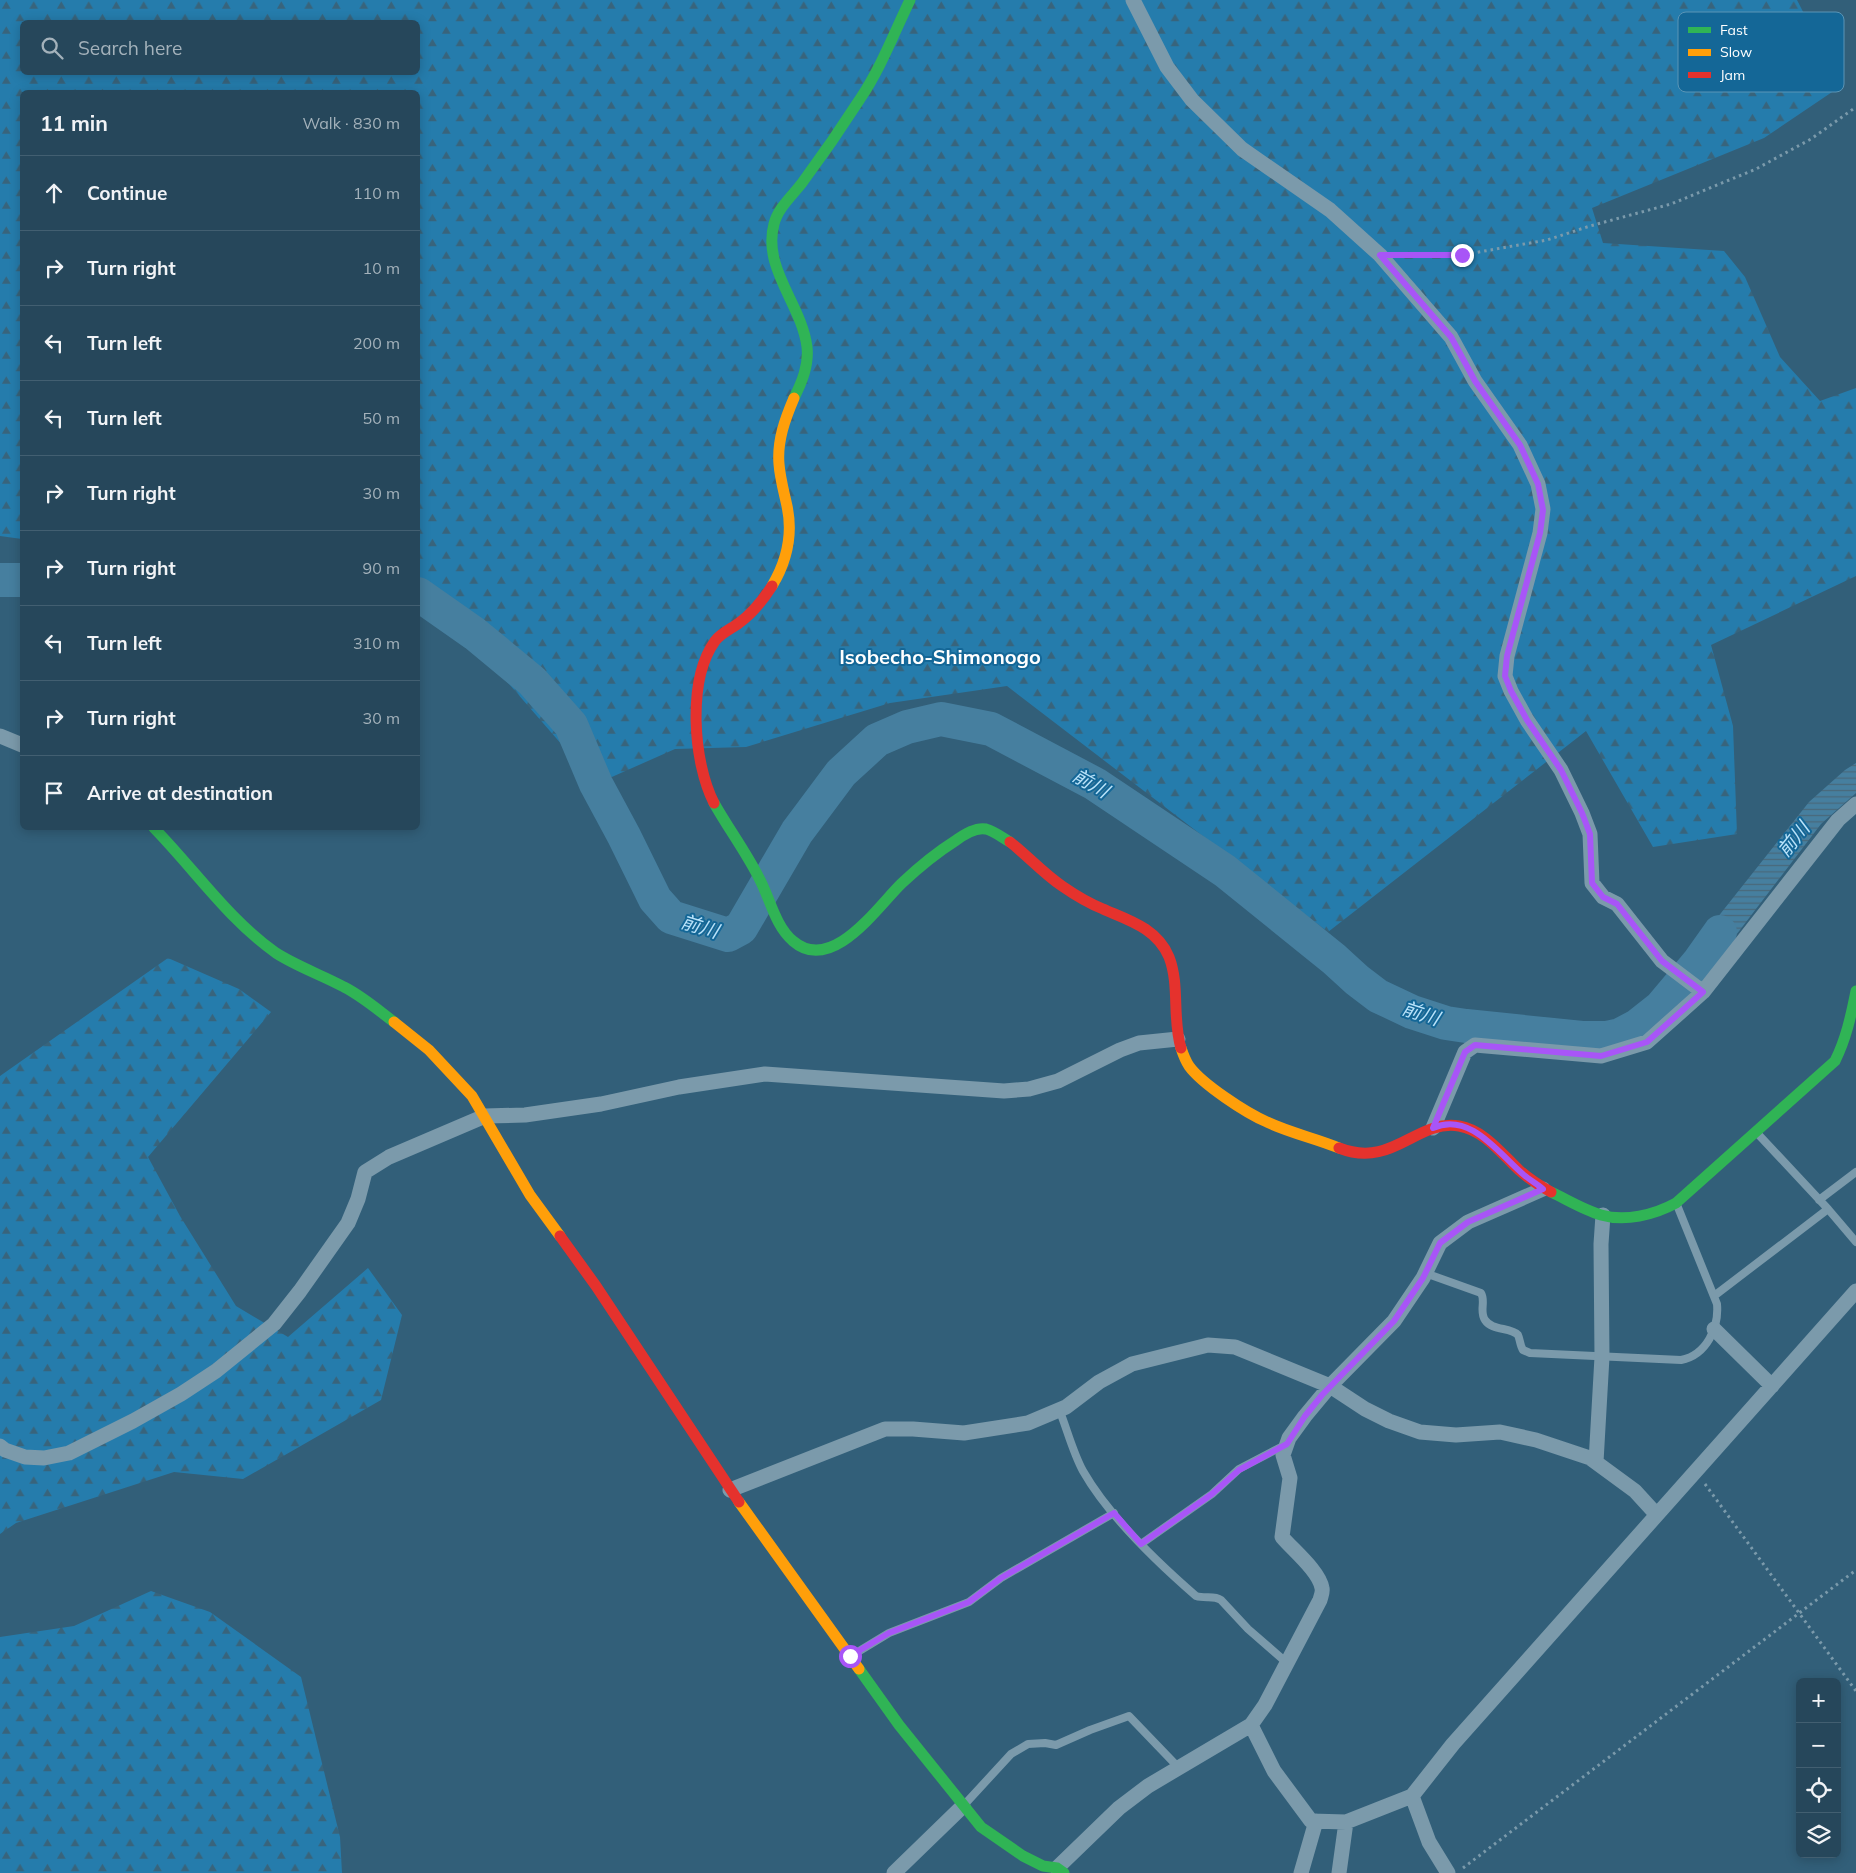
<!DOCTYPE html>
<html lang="en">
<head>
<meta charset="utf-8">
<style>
	:root { --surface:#26475b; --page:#325164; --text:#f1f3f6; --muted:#a4b2bb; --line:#425f71 }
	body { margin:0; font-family:Mulish,"Noto Sans JP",sans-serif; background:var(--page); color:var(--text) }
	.controls { position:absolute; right:15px; bottom:15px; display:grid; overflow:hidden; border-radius:8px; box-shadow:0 2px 12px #0003 }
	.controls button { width:45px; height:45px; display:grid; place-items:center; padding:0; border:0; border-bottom:1px solid var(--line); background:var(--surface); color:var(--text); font:25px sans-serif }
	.stop { position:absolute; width:15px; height:15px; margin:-11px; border:4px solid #a855f7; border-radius:50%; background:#fff }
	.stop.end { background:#a855f7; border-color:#fff; box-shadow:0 1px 5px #0008 }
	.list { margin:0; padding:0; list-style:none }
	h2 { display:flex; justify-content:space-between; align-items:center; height:65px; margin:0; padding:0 20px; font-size:21px }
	h2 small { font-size:16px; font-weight:400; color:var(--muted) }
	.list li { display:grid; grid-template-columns:32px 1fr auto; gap:15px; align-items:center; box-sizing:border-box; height:75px; padding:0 20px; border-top:1px solid var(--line) }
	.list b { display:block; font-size:19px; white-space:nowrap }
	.list em { font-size:16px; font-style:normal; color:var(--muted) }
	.icon { flex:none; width:28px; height:28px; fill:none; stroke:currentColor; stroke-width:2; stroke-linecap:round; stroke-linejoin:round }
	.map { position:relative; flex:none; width:1856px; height:1873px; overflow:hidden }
	.search { position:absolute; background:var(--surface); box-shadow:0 2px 12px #0003; left:20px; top:20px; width:400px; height:55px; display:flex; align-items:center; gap:12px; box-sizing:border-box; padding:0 18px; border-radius:8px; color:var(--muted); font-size:19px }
	.panel { position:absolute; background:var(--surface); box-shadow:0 2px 12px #0003; left:20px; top:90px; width:400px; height:740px; border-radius:8px }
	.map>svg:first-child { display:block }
	.forest { fill:url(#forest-firs); fill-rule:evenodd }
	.water { fill:url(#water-rules) }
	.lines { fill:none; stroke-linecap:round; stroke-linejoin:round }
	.river { stroke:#467f9f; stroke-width:34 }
	.path { stroke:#7b9aab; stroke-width:3; stroke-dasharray:2.5 4; stroke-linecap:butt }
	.lane { stroke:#7b9aab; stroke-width:8 }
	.street { stroke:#7b9aab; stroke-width:15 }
	.fast { stroke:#30b455; stroke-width:11 }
	.slow { stroke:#ff9f0a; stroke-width:11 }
	.jam { stroke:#e5322d; stroke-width:11 }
	.route { stroke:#a855f7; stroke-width:6 }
	.labels { text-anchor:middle; stroke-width:4; stroke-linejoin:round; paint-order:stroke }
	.water-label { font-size:19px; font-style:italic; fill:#bae3fa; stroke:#146797 }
	.quarter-label { font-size:20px; font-weight:bold; fill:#fff; stroke:#146797 }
	.key { fill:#146797; stroke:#5a95b6; stroke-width:1 }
	.key-label { font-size:14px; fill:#fff }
</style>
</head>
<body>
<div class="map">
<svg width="1856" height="1873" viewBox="0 0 1856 1873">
	<defs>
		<pattern id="forest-firs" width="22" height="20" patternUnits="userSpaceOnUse" patternTransform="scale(1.25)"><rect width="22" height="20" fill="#257cac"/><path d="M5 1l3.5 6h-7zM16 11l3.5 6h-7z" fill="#38647c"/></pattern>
		<pattern id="water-rules" width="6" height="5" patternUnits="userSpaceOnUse" patternTransform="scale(1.25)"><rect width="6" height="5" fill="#467f9f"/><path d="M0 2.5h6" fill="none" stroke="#49687a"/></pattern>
	</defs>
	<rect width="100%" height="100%" fill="#325f79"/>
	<path class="forest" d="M0,0h1797l44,86 -77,52 -172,70 11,35 121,8 21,26 35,80 40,44 36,-13v188l-145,69 22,81 4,108 -84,13 -67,-116 -258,201 -321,-246 -117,17 -144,44 -71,2 -79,35 -178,-205v-487h-396v447l-22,-3zM22,22h396v50h-396z
		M168,958l71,31 32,23 -123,145 32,59 56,90 52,31 80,-69 34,47 -21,85 -138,79 -69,-7 -158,51 -16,11v-458z
		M151,1591l59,21 91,65 39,160 2,36h-342v-236l74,-11z"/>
	<path class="water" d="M1856,763v30l-35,31 -117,153 -21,-16 126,-159 36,-32z"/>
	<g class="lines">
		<path class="river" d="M0,580h22
			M418,594l57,40 57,47 39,44 25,59 28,52 31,63 16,18 57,18 13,-7 56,-96 44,-59 36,-33 30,-13 34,-8 50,10 104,55 130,87 109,88 23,21 21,16 34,16 34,11 20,3 116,12h24l14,-3 17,-9 24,-19 37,-44 22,-31"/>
		<path class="path" d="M1400,255h62l85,-15 43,-14 81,-22 85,-35 55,-30 45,-32
			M1705,1484l151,207
			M1463,1868l393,-298"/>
		<path class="lane" d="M1757,1133l71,76 28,33
			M1819,1200l37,-28
			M1425,1273l56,20c5,8 -2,19 4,27 7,11 26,7 33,15 2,4 2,11 5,15l7,3 151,7c26,-5 38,-33 36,-56l-40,-99
			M1714,1296l114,-87
			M1059,1409c8,20 14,44 24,62 25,44 75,92 113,125 9,3 18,-1 25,4l27,29 39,34
			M1141,1544l71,-50 27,-25 46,-24
			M851,1656l38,-23 80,-31 32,-24 113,-65
			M965,1804l46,-50 17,-10 17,-1 11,2 34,-15 39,-14 50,52"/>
		<path class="street" d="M1133,0l34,67 25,33 50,49 88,61 50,45 71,82 24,44 45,64 18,39 5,25 -3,24 -33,123 -2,20 6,15 16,29 34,50 21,43 8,21 2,49 11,14 14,7 45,57 41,31
			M0,736l22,9
			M1433,1128l32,-76 10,-7 126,11 46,-14 56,-50 135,-172 18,-16
			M1714,1329l58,57
			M0,1446l5,4 20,7 19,1 25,-5 64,-32 48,-27 35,-23 58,-47 26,-33 48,-68 10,-24 7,-27 24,-15 96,-41 40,-1 76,-11 78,-17 86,-13 239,17 25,-2 29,-8 62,-31 19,-7 39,-4
			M1596,1462l6,-105 -1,-113 2,-29
			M730,1490l155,-61h28l51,4 64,-10 38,-16 33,-25 33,-18 76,-19 27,2 95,39 35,23 24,12 31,11 36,3 44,-3 36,8 54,18 45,33 21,23
			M1251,1725l23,46 37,50 35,1 66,-26 41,-52 403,-453
			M1412,1796l17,46 19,31
			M1057,1868l62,-60 29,-22 103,-61 14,-20 55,-105c1,-4 3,-8 2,-12 -3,-17 -29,-38 -40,-51l8,-59 -7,-23 6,-17 16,-22 25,-30 64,-65 29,-43 17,-35 28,-21 75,-33
			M894,1873l69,-67
			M1301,1873l15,-52
			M1339,1873l7,-51"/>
		<path class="fast" d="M794,398c8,-16 15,-33 13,-51 -5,-42 -45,-79 -33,-123 4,-16 18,-28 28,-41 20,-27 40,-56 58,-84 21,-31 34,-66 50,-99
			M714,803c14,25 32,49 45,75 11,20 16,48 34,63 39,34 85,-35 109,-58 16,-15 34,-30 53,-42 8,-6 21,-14 31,-12 8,2 17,9 24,13
			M154,828c41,42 74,91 122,125 22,14 46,22 68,34 18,9 34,23 50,35
			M1551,1192c15,7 33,18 50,23 24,7 53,0 75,-12l159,-142c11,-22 16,-45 21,-70
			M859,1669l40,56 82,102 42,29 20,10 14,2 7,5"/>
		<path class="slow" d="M772,586c15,-25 21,-52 15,-80 -3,-14 -7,-28 -8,-42 -2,-23 6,-45 15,-66
			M394,1022l35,28 43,46 58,99 30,41
			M1181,1048c2,6 4,12 8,18 13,18 57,47 78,56 23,11 48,16 72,26
			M739,1502l120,167"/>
		<path class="jam" d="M714,803c-21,-41 -27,-123 1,-162 6,-8 16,-12 24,-18 14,-10 24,-23 33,-37
			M1010,842c18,14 33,31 52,44 13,9 26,17 41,23 25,11 54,19 66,48 11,28 3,62 12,91
			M1339,1148c54,21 77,-29 120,-22 25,4 43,28 60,44 10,9 21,16 32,22
			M560,1236l36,50 143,216"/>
	</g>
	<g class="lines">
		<path class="route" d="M850,1656l39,-23 80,-31 32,-24 113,-65 27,31 71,-50 27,-24 48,-26 18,-28 17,-21 72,-74 29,-43 17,-35 28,-21 75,-33c-6,-5 -13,-9 -19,-14 -25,-21 -54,-64 -91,-47l32,-76 10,-7 126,11 46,-14 56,-50 -41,-31 -45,-57 -14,-7 -11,-14 -2,-49 -8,-21 -21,-43 -34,-50 -16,-29 -6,-15 2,-20 33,-123 3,-23 -5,-26 -18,-39 -45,-64 -24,-44 -71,-82h82"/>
	</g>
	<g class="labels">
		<g class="water-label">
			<text transform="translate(1091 783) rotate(30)" y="7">前川</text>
			<text transform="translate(1793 839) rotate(-51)" y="7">前川</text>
			<text transform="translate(700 926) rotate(17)" y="7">前川</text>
			<text transform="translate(1421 1013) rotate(18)" y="7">前川</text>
		</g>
		<g class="quarter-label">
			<text x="940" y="664">Isobecho-Shimonogo</text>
		</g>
	</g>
	<rect x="1678" y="12" width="166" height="80" rx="8" class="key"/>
	<rect x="1688" y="27" width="23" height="6" fill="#30b455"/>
	<rect x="1688" y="49" width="23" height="7" fill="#ff9f0a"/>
	<rect x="1688" y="72" width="23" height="6" fill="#e5322d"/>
	<g class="key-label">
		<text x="1720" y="35">Fast</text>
		<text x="1720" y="57">Slow</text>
		<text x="1720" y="80">Jam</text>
	</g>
</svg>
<div class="controls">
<button>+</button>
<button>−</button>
<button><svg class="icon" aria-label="locate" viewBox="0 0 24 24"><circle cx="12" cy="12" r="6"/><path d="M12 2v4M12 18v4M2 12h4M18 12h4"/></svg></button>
<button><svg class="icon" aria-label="layers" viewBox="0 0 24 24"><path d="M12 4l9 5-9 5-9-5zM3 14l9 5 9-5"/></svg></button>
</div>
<div class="stop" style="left:850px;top:1656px"></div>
<div class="stop end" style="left:1462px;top:255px"></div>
<div class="search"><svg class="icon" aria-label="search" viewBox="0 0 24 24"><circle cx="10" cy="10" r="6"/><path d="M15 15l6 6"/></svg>Search here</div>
<section class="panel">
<h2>11 min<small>Walk · 830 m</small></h2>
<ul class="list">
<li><svg class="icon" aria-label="ahead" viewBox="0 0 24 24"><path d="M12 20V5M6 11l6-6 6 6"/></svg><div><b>Continue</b></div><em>110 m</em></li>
<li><svg class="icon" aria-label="right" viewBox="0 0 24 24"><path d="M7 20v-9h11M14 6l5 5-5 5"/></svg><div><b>Turn right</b></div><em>10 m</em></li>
<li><svg class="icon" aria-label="left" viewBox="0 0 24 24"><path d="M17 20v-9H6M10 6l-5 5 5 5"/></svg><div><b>Turn left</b></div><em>200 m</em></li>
<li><svg class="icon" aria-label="left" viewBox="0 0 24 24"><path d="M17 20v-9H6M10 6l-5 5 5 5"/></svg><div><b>Turn left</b></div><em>50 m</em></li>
<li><svg class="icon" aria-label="right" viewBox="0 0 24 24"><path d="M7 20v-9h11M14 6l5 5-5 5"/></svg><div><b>Turn right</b></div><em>30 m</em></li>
<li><svg class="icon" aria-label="right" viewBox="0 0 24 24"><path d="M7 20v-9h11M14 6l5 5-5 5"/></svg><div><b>Turn right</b></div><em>90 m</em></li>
<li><svg class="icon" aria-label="left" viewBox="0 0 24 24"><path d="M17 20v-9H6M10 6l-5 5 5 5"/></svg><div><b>Turn left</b></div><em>310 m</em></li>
<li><svg class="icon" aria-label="right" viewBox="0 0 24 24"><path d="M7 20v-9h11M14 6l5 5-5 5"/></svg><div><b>Turn right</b></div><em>30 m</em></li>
<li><svg class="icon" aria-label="arrive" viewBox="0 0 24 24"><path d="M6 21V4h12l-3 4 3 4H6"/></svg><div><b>Arrive at destination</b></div></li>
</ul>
</section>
</div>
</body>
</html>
